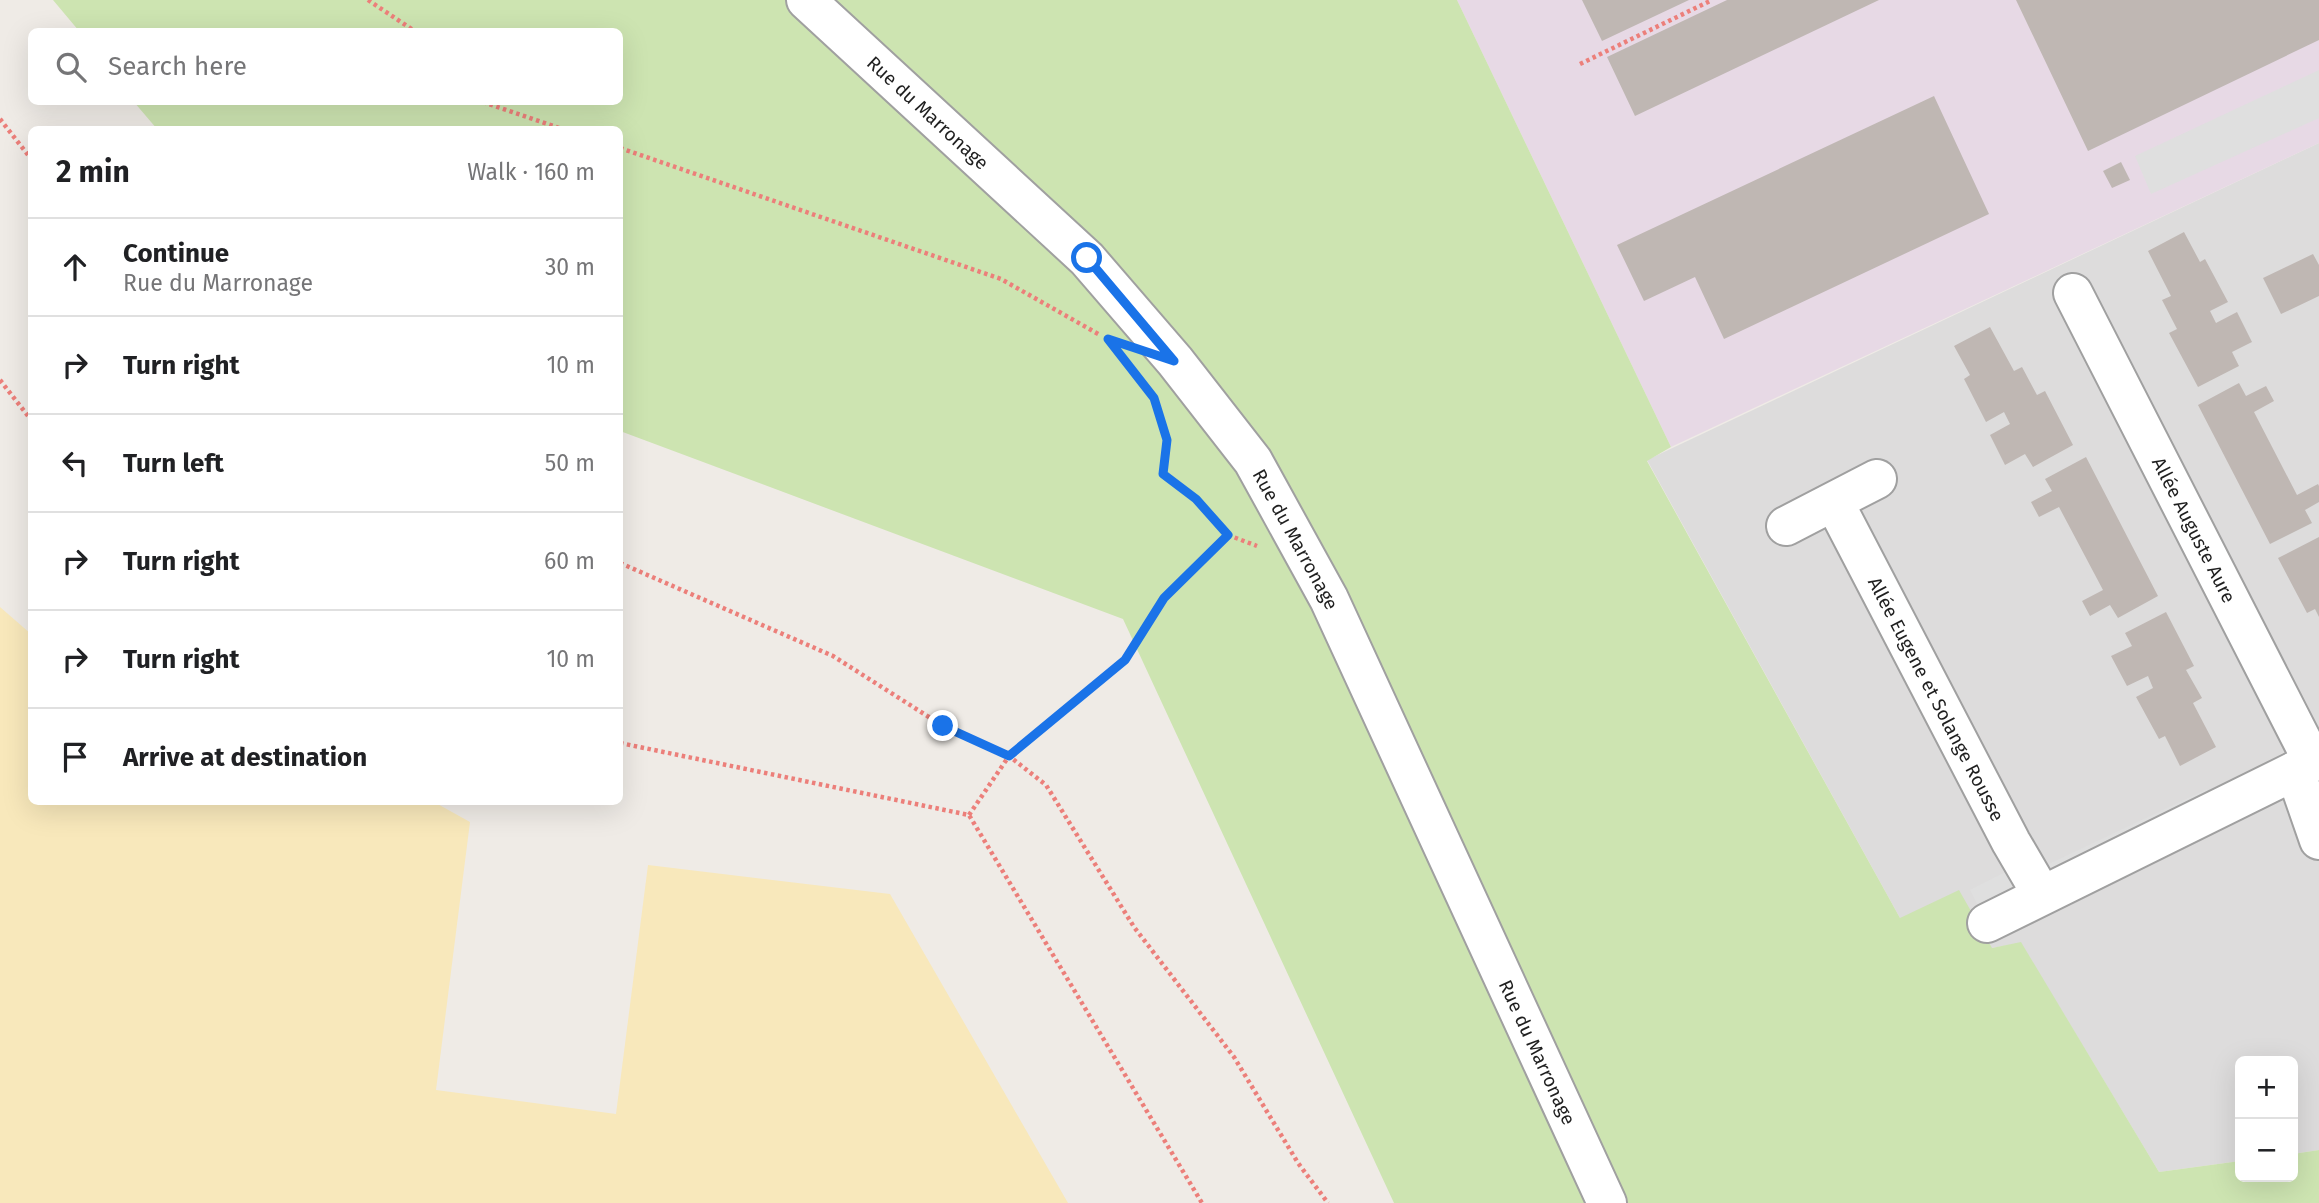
<!DOCTYPE html>
<html lang="en">
<head>
<meta charset="utf-8">
<style>
	:root { --surface:#fff; --page:#f6f6f6; --text:#202124; --muted:#757577; --line:#e0e0e0 }
	body { margin:0; font-family:"Fira Sans",sans-serif; background:var(--page); color:var(--text) }
	.controls { position:absolute; right:21px; bottom:21px; display:grid; overflow:hidden; border-radius:10px; box-shadow:0 7px 28px #0002 }
	.controls button { width:63px; height:63px; display:grid; place-items:center; padding:0; border:0; border-bottom:2px solid var(--line); background:var(--surface); color:var(--text); font:35px sans-serif }
	.stop { position:absolute; width:21px; height:21px; margin:-16px; border:5px solid #1a73e8; border-radius:50%; background:#fff }
	.stop.end { background:#1a73e8; border-color:#fff; box-shadow:0 2px 7px #0008 }
	.list { margin:0; padding:0; list-style:none }
	h2 { display:flex; justify-content:space-between; align-items:center; height:91px; margin:0; padding:0 28px; font-size:30px }
	h2 small { font-size:23px; font-weight:400; color:var(--muted) }
	.list li { display:grid; grid-template-columns:46px 1fr auto; gap:21px; align-items:center; box-sizing:border-box; height:98px; padding:0 28px; border-top:2px solid var(--line) }
	.list b { display:block; font-size:26px; white-space:nowrap }
	.list p { margin:0; font-size:23px; white-space:nowrap; color:var(--muted) }
	.list em { font-size:23px; font-style:normal; color:var(--muted) }
	.icon { flex:none; width:38px; height:38px; fill:none; stroke:currentColor; stroke-width:2; stroke-linecap:round; stroke-linejoin:round }
	.map { position:relative; flex:none; width:2319px; height:1203px; overflow:hidden }
	.search { position:absolute; background:var(--surface); box-shadow:0 7px 28px #0002; left:28px; top:28px; width:595px; height:77px; display:flex; align-items:center; gap:18px; box-sizing:border-box; padding:0 24px; border-radius:10px; color:var(--muted); font-size:26px }
	.panel { position:absolute; background:var(--surface); box-shadow:0 7px 28px #0002; left:28px; top:126px; width:595px; height:679px; border-radius:10px }
	.map>svg:first-child { display:block }
	.residential { fill:#dddcdc }
	.industrial { fill:#e7d9e5 }
	.grass { fill:#cde4b1 }
	.sand { fill:#f8e8bb }
	.parking { fill:#dfdfdf }
	.building { fill:#bfb7b3 }
	.lines { fill:none; stroke-linecap:round; stroke-linejoin:round }
	.minor-casing { stroke:#a0a0a0; stroke-width:42 }
	.path { stroke:#ec7f7a; stroke-width:4.5; stroke-dasharray:3.5 3.5; stroke-linecap:butt }
	.minor { stroke:#fff; stroke-width:38 }
	.route { stroke:#1a73e8; stroke-width:9 }
	.labels { text-anchor:middle; stroke-width:5; stroke-linejoin:round; paint-order:stroke }
	.street-label { font-size:19px; fill:#1f1f1f; stroke:#fff }
</style>
</head>
<body>
<div class="map">
<svg width="2319" height="1203" viewBox="0 0 2319 1203">
	<rect width="100%" height="100%" fill="#efebe6"/>
	<path class="residential" d="M2319,143v1007l-26,4v-93h-53v100l-81,11 -138,-229 -29,5 -92,-30 -253,-458z"/>
	<path class="industrial" d="M1457,0h862v143l-648,304z"/>
	<path class="grass" d="M53,0h1404l214,447 -24,14 253,457 59,-28 33,58 29,-6 138,230 81,-11v16h53v-23l26,-4v53h-925l-271,-584 -503,-188v-301l-463,-1 -23,-27h486v-70l-541,-1z"/>
	<path class="sand" d="M0,607l31,27 1,168h402l36,20 -34,268 180,24 32,-249 242,29 178,309h-1068z"/>
	<path class="parking" d="M2319,70v48l-168,76 -16,-38z
		M2207,789l9,20 -229,114 -17,-33 53,-27 7,10z"/>
	<path class="building" d="M1582,0h107l-87,41z
		M1727,0h152l-244,116 -28,-59z
		M2016,0h303v40l-231,111z
		M1934,96l55,118 -265,125 -29,-62 -51,24 -27,-56z
		M2121,162l9,18 -18,8 -9,-17z
		M2184,232l16,30 5,-3 23,43 -18,9 6,12 21,-11 15,30 -20,10 7,14 -41,21 -29,-54 8,-4 -15,-29 9,-4 -23,-45z
		M2313,254l6,11v31l-38,18 -18,-36z
		M1990,327l24,44 8,-4 15,28 8,-4 28,54 -40,22 -8,-13 -20,11 -15,-30 20,-11 -6,-12 -18,10 -22,-43 6,-4 -16,-29z
		M2239,383l7,13 20,-10 8,15 -20,11 43,83 21,-11 1,2v16l-14,8 7,13 -42,21 -72,-139z
		M2086,457l72,139 -40,22 -8,-13 -20,11 -8,-15 21,-11 -44,-83 -20,10 -8,-15 21,-11 -7,-12z
		M2319,537v80l-4,-8 -8,4 -29,-55z
		M2166,612l28,54 -8,4 16,28 -9,5 23,44 -36,19 -15,-30 -6,3 -23,-42 17,-9 -5,-12 -21,10 -16,-30 21,-10 -7,-13z"/>
	<g class="lines">
		<g class="minor-casing">
			<g id="minor">
				<path id="s1" d="M806,0l281,259 88,102 78,100 76,138 278,604"/>
				<path id="s2" d="M2073,293l240,469"/>
				<path id="s3" d="M1834,502l177,340 31,53"/>
				<path d="M1786,526l91,-47"/>
				<path d="M2295,771l24,69"/>
				<path d="M1987,923l332,-164"/>
			</g>
		</g>
		<path class="path" d="M368,0l48,32
			M1580,64l132,-64
			M483,102l82,28
			M0,119l32,41
			M620,148l381,131 99,56
			M0,380l32,41
			M1154,398l13,42 -4,34 33,25 32,36
			M620,563l213,93 110,70 66,30 37,29 88,142 100,130 64,106 30,40
			M620,743l349,72 233,388
			M969,815l40,-59 116,-96 39,-62 64,-63 29,11"/>
		<use href="#minor" class="minor"/>
	</g>
	<g class="lines">
		<path class="route" d="M943,726l66,30 116,-96 39,-62 64,-63 -32,-36 -33,-25 4,-34 -13,-42 -46,-59 66,22 -87,-103"/>
	</g>
	<g class="labels">
		<g class="street-label">
			<text dy="7" stroke="none"><textPath href="#s1" startOffset="166">Rue du Marronage</textPath></text>
			<text dy="7" stroke="none"><textPath href="#s2" startOffset="266">Allée Auguste Aure</textPath></text>
			<text dy="7" stroke="none"><textPath href="#s1" startOffset="733">Rue du Marronage</textPath></text>
			<text dy="7" stroke="none"><textPath href="#s3" startOffset="222">Allée Eugene et Solange Rousse</textPath></text>
			<text dy="7" stroke="none"><textPath href="#s1" startOffset="1300">Rue du Marronage</textPath></text>
		</g>
	</g>
</svg>
<div class="controls">
<button>+</button>
<button>−</button>
</div>
<div class="stop" style="left:1087px;top:258px"></div>
<div class="stop end" style="left:943px;top:726px"></div>
<div class="search"><svg class="icon" aria-label="search" viewBox="0 0 24 24"><circle cx="10" cy="10" r="6"/><path d="M15 15l6 6"/></svg>Search here</div>
<section class="panel">
<h2>2 min<small>Walk · 160 m</small></h2>
<ul class="list">
<li><svg class="icon" aria-label="ahead" viewBox="0 0 24 24"><path d="M12 20V5M6 11l6-6 6 6"/></svg><div><b>Continue</b><p>Rue du Marronage</p></div><em>30 m</em></li>
<li><svg class="icon" aria-label="right" viewBox="0 0 24 24"><path d="M7 20v-9h11M14 6l5 5-5 5"/></svg><div><b>Turn right</b></div><em>10 m</em></li>
<li><svg class="icon" aria-label="left" viewBox="0 0 24 24"><path d="M17 20v-9H6M10 6l-5 5 5 5"/></svg><div><b>Turn left</b></div><em>50 m</em></li>
<li><svg class="icon" aria-label="right" viewBox="0 0 24 24"><path d="M7 20v-9h11M14 6l5 5-5 5"/></svg><div><b>Turn right</b></div><em>60 m</em></li>
<li><svg class="icon" aria-label="right" viewBox="0 0 24 24"><path d="M7 20v-9h11M14 6l5 5-5 5"/></svg><div><b>Turn right</b></div><em>10 m</em></li>
<li><svg class="icon" aria-label="arrive" viewBox="0 0 24 24"><path d="M6 21V4h12l-3 4 3 4H6"/></svg><div><b>Arrive at destination</b></div></li>
</ul>
</section>
</div>
</body>
</html>
